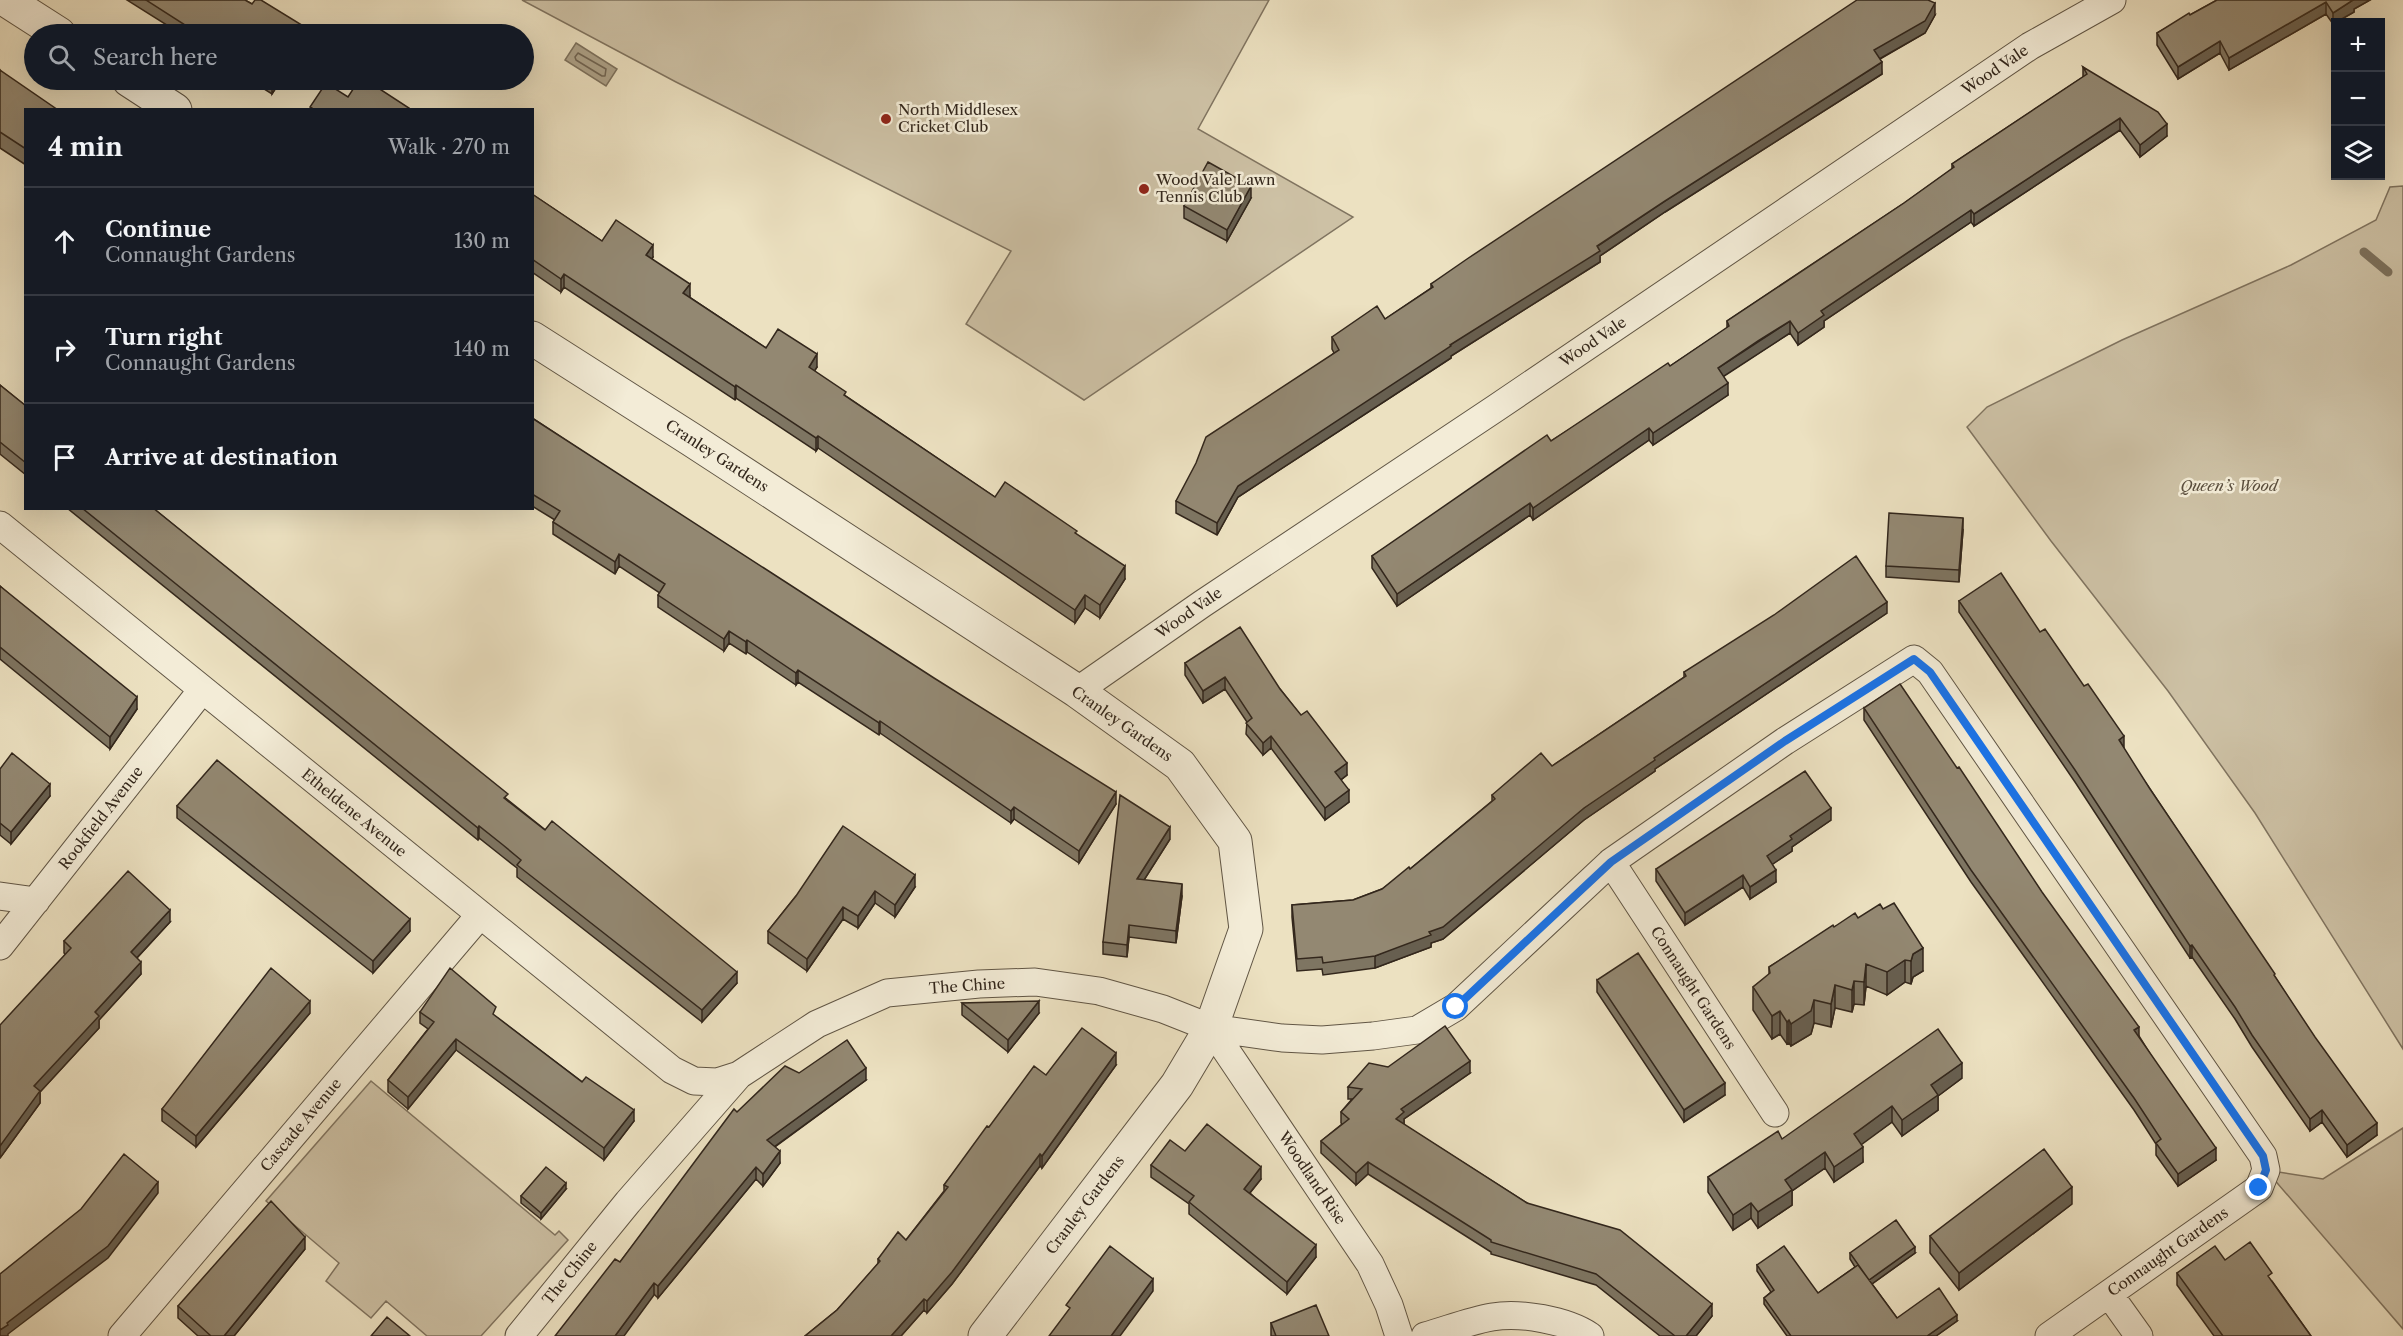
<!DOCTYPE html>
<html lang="en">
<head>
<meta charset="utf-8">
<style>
	:root { --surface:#171b24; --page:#20242c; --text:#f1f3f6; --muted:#9ea1a6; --line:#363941 }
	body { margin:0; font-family:"Libre Caslon Text",serif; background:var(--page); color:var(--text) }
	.controls { position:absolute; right:18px; top:18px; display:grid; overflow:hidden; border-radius:0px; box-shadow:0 6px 24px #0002 }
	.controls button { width:54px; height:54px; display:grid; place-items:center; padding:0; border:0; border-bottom:2px solid var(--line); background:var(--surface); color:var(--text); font:30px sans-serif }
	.stop { position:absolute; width:18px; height:18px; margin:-14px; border:4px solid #1a73e8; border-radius:50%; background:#fff }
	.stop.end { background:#1a73e8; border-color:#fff; box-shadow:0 2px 6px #0008 }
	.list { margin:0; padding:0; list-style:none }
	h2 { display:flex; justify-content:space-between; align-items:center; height:78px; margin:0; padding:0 24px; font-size:26px }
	h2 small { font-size:20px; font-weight:400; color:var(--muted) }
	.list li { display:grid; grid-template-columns:39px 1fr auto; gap:18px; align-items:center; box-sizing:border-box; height:108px; padding:0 24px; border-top:2px solid var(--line) }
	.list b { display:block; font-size:22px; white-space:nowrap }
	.list p { margin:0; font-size:20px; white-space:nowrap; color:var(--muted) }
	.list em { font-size:20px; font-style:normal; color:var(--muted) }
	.icon { flex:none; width:33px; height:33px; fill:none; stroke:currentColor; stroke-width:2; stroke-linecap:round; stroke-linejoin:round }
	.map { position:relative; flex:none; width:2403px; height:1336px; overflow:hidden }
	.search { position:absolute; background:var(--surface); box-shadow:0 6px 24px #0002; left:24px; top:24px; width:510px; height:66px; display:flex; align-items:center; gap:15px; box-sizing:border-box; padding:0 21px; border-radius:33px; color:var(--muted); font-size:22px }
	.panel { position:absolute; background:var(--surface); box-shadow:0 6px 24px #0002; left:24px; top:108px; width:510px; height:402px; border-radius:0px }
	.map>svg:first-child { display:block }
	.green { fill:#cdc1a5; stroke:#807460; stroke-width:1.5 }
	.water { fill:#ada289; stroke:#7c715d; stroke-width:1.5 }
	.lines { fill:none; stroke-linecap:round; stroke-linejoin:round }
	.shore { stroke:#706452; stroke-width:1.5 }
	.stream { stroke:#7c715d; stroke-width:9 }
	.minor-casing { stroke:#615645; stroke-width:29 }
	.tertiary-casing { stroke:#615645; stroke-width:35 }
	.minor { stroke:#f3ecd7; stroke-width:27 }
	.tertiary { stroke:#f3ecd7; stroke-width:33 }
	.wall { fill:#7e7562; stroke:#33271c; stroke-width:1.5 }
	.shaded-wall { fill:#675f50; stroke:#33271c; stroke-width:1.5 }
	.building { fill:#938872; stroke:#33271c; stroke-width:1.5 }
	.route { stroke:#1a73e8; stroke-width:8 }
	.poi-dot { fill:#8f2418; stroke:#f3ecd7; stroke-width:2 }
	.labels { text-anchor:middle; stroke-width:5; stroke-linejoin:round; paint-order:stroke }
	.street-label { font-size:15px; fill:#33271c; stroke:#f3ecd7 }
	.poi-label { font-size:15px; fill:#33271c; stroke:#f3ecd7; text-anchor:start }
	.park-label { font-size:15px; font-style:italic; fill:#5a4e3e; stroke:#f3ecd7 }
</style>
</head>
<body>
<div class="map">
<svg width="2403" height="1336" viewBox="0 0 2403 1336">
	<rect width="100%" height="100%" fill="#ece1c1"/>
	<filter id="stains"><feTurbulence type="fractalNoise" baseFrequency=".00333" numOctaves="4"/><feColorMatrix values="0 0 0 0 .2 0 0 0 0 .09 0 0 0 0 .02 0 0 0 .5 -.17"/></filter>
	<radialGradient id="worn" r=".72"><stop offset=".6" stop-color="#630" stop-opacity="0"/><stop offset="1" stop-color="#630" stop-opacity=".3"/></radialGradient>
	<path class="green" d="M522,0h747l-71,129 155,88 -269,183 -118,-76 45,-73 -335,-169z
		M2403,186v863l-148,-236 -87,-122 -117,-150 -84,-114 20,-20 135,-67 169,-75 85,-45 14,-33z
		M371,1081l184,154 4,-4 9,9 -87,96h-54l-41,-35 -15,17 -45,-37 13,-18 -73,-62z
		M2403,1128v201l-137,-159 57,9z"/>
	<path class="water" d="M576,43l41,26 -11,17 -41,-26z"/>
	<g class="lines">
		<path class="shore" d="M578,53l28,16 -1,7h-3l-26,-16 -1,-3z"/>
		<path class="stream" d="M2364,252l24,20"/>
		<g class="minor-casing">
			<path id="minor" d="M0,525l672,545 22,11 23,1 22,-7 78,-51 70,-31 92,-9 56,-2 64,9 64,18 48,19 71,10 40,2 51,-4 44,-6 39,-23 155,-145 174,-121 129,-82 16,13 333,484 3,14 -7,18 -210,148
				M1077,691l125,-87 294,-196 534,-362 82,-46
				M1611,862l164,251
				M0,896l36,5
				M0,946l202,-256
				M1211,1028l159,236 19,41 10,31
				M2109,1294l30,42
				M122,1336l358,-421
				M519,1336l109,-134 111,-127
				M1425,1336c22,-6 44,-15 67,-19 28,-5 74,3 98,19"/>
		</g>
		<g class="tertiary-casing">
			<path id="tertiary" d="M6,0l53,34
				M129,80l46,30
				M532,338l160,102 385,251 103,74 55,76 11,88 -35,99 -34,57 -192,251"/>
		</g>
		<use href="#minor" class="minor"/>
		<use href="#tertiary" class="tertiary"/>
	</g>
	<path class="wall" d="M127,0h118l60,34h-124z
		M2217,0h153l-16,9v3l-21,12 -7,-10 -97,56 -9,-17 -42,26 -21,-34v-12z
		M1935,15l-10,18 -45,26 2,15 -217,138 -65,44v6l-149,94v2l-213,139 -21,38 -41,-22v-12l158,-148 -2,-4v-12l53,-18 46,-31v-4z
		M2083,67l84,69 -27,21 -20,-27 -146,96 -3,-4 -147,99v6l-26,18 -8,-12 -67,43 5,19 -75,50 -4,-5 -116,80 -3,-5 -133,91 -25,-38v-12l179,-115 119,-75 57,-38v-7l177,-118 48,-34v-5l131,-87z
		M0,70l26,40v55l-26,-17z
		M250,80h31l-9,14z
		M532,194l70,47 51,16 -1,2 38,37 -1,1 77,51 51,19 -3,4 32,25 149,101 82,38 48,44 -25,39 -15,-10 -10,15 -257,-175 -2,3 -80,-53 -1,2 -171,-113 -3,5 -29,-20z
		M1251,198l-24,43 -43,-23v-12z
		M0,385l26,21v69l-26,-21z
		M532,418l584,386 -37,59 -65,-44 -3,4 -131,-90 -1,2 -81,-53 -2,3 -49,-33 -1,2 -17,-11 -5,8 -66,-44v-12l2,-2 -41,-27 -4,8 -62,-40v-12l2,-2 -23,-14z
		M67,508h86l355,292 229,183 -35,39 -185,-145v-9l-14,-11 -24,-19 -1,2z
		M1963,530l-4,52 -73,-5v-11z
		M0,586l137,123 -27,40 -110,-90z
		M1959,601l81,31 110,157 125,188 102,158 -30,22 -25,-35 -12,9 -58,-84 -17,-28 -43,-62 -2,1 -115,-176 -116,-170z
		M1887,613l-232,156v2l-71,49 -141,119 -12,4v4l-56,21 -52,7 -1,-6 -25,2 -5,-54v-12l61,-5 29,-11 28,-20 82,-68v-6l60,-29 132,-89v-5z
		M1185,663l95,26 67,86 -6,5 8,22 -24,18 -54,-72 -8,7 -17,-21 1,-12 -22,-33 -22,14 -18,-28z
		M1864,708l93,60 182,268 77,124 -38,26 -22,-31v-11l-22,-34 -163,-228 -107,-162z
		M0,769l50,27 -39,48 -11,-9z
		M177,806l233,125 -37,42 -196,-155z
		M1831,820l-39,27v4l-20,13 4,18 -26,17 -7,-12 -58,38 -29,-44v-12z
		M1170,839l-26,41 38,16 -6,47 -47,-6 -2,20 -24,-3v-12z
		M915,887l-20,30 -20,-14 -17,25 -15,-9 -36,52 -39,-28v-12l28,-35z
		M1858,918l65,53 -10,6 -2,7 -6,-2 -18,13 -21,-9 -2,19 -10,-1 -2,8 -17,-4 -4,19 -17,-4 -3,11 -20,12 -2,-3 -2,1 -7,-10 -8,5 -19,-29v-23l16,-12v-8l65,-40z
		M170,922l-33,36 4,16 -42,46v8l-59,64v11l-40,55 65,-204 -1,-1v-12z
		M1597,980l128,115 -41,27 -87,-130z
		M962,1003l77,10 -31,39 -46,-37z
		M420,1012l76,5 138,104 -30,39 -148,-110 -48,59 -20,-17v-12l40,-51 -8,-6z
		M310,1013l-114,134 -34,-26v-12z
		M1116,1065l-74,103 -2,-2 -88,118 -25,29 -3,-3 -23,26h-96l32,-26 41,-46v-5l28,-19 38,-49v-6l45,-58 57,-52z
		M1388,1067l82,6 -66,46v6l123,78 185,113 -16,20h-36l-64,-51 -105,-31v-2l-123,-78 -12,11 -35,-32v-12l21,-17 -1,-1v-11l11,-13h-4v-12z
		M799,1073l67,7 -91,67 5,16 -17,23 -7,-7 -98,119 -38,-36 117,-150z
		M1962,1078l-24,18v14l-36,26 -10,-14 -31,22 2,18 -29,20 -9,-14 -33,23v14l-34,23 -7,-10 -18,12 -25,-38v-15l74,-38z
		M1185,1151l76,28 -11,14 66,64 -29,37 -98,-80v-10l-38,-27v-12z
		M566,1189l-25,30 -20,-16v-7z
		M2072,1204l-113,86 -29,-37v-17z
		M305,1249l-71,87h-36l-20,-18v-12z
		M1850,1253h65l-43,31 25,34 60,3 -21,15h-149l-23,-32v-6l7,-6 -14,-21v-6l61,28 37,-26 -5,-8z
		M2225,1260l47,21 39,55h-97l-37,-51v-12z
		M1271,1323l58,13h-58z"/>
	<path class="shaded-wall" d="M2353,0h17l-16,9v3l-21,12v-11z
		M2326,2v12l-97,56v-12z
		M1935,3v12l-10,18 -51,29v-12z
		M305,27v7h-4z
		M2220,41v12l-42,26v-12z
		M1882,62v12l-217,138 -65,44v6l-149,94v2l-213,139 -21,38v-12l21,-37 212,-141 215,-144z
		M273,80h8l-9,14v-12z
		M2120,118v12l-146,96v-12z
		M2167,124v12l-27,21v-12z
		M1251,186v12l-24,43v-11z
		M1971,210v12l-147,99v6l-26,18v-12l23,-22z
		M653,245v12l-7,11v-13z
		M564,274v13l-3,5v-13z
		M690,284v12l-7,10v-13z
		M1790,321v12l-72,47v-12z
		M817,354v13l-8,13v-13z
		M1728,383v12l-75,50v-12z
		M736,385v13l-1,2v-13z
		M1649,428v12l-116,80v-12z
		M818,436v12l-2,3v-13z
		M1530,503v12l-133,91v-12z
		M1963,518v12l-4,52v-12z
		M619,554v12l-4,8v-12z
		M1125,566v13l-25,39v-13z
		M1085,595v13l-10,15v-13z
		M1887,602v11l-232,156v2l-71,49 -141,119 -12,4v4l-56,21v-12l54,-24 155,-124 70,-50z
		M729,631v12l-5,8v-12z
		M747,640v12l-1,2v-12z
		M798,670v12l-2,3v-12z
		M1225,677v12l-22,14v-12z
		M137,697v12l-27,40v-12z
		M880,721v12l-1,2v-12z
		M1271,736v12l-8,7v-12z
		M2124,736v12l-5,-8z
		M1347,763v12l-12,9v-12z
		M50,784v12l-39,48v-12z
		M1349,790v12l-24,18v-12z
		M1116,792v12l-37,59v-12z
		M1014,807v12l-3,4v-12z
		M1831,808v12l-39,27v4l-25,17v-12l23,-20z
		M479,826v12l-1,2v-12z
		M1170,827v12l-33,52v-12z
		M1776,870v12l-26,17v-12z
		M915,875v12l-20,30v-12z
		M1743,875v12l-58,38v-12z
		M1182,884v12l-6,47v-12z
		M875,891v12l-17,25v-12z
		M843,907v12l-36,52v-12z
		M170,910v12l-39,42v-12z
		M410,919v12l-37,42v-12z
		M1129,925v12l-2,20v-12z
		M2192,945v12l-2,1v-12z
		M1923,948v23l-10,6 -2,7v-23l2,-7z
		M1905,960v22l-18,13v-23z
		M141,962v12l-42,46v8l-59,64v11l-40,55v-12l34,-60 61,-74z
		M1866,964v22l-2,19v-23z
		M737,972v11l-35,39v-12z
		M1854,981v23l-2,8v-22z
		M1835,985v23l-4,19v-23z
		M1814,1000v23l-3,11 -20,12v-22z
		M310,1001v12l-114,134v-11z
		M1039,1001v12l-31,39v-12z
		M1780,1011v23l-8,5v-23z
		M1789,1020v23l-2,1v-22z
		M2139,1027v12l-5,-9z
		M456,1039v11l-48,59v-12z
		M1116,1053v12l-74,103v-12z
		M1470,1061v12l-66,46v5l-8,7v-12l5,-10z
		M1962,1063v15l-24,18v14l-36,26v-16l29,-35z
		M866,1068v12l-99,72v-12z
		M1725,1083v12l-41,27v-12z
		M1892,1106v16l-38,28v-16z
		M634,1110v11l-30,39v-12z
		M2322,1110v12l-12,9v-12z
		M2377,1123v12l-30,22v-12z
		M1863,1147v15l-29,20v-15z
		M2216,1148v12l-38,26v-12z
		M780,1151v12l-17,23v-12z
		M1825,1152v16l-33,23v14l-34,23v-16l27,-32z
		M1040,1154v12l-88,118 -25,29v-12z
		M1368,1162v12l-12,11v-12z
		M756,1167v12l-98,119v-12z
		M1261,1167v12l-17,21v-11z
		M158,1182v11l-50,65 -100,76v2h-8v-6l7,-7z
		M566,1183v6l-25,30v-6z
		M2072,1187v17l-113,86v-17z
		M1751,1203v15l-18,12v-15z
		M305,1237v12l-71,87h-10z
		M1316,1245v12l-29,37v-12z
		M1915,1247v6l-46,33v-6z
		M1153,1279v12l-33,45h-9z
		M654,1283v12l-30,41h-9z
		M924,1299v11l-23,26h-10z
		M1712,1304v12l-16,20h-10z
		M1957,1315v6l-21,15h-9z"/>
	<path class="building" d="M146,0h99l7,4 3,-4h6l44,27 -4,7h-102z
		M1857,0h71l7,3 -10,18 -51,29 8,12 -217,139 -68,45 3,5 -150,94 1,1 -213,140 -21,37 -41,-22 20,-38 10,-26 133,-87 -7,-13 45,-31 8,13 48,-32 -2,-3 36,-25z
		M2217,0h136l-20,13 -7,-11 -97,56 -9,-17 -42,26 -21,-34 32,-20 1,2z
		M2083,67l75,45 9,12 -27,21 -20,-27 -146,96 -3,-4 -150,101 3,4 -26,18 -8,-12 -32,20 -40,27 10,15 -75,50 -4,-5 -116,80 -3,-5 -133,91 -25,-38 175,-121 4,6 117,-78 2,3 59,-40 -2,-5 177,-118 50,-36 -2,-3 135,-90z
		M0,70l58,40h-32v39l-26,-17z
		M359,80h7l46,30h-97l-5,-3 16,-24 22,14z
		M1208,162l43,24 -24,44 -43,-24z
		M532,194l70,47 14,-21 37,25 -7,10 44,29 -7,9 83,55 12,-19 39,25 -8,13 37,25 -2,3 151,102 10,-15 72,49 -2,2 50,33 -25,39 -15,-10 -10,15 -257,-174 -2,2 -80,-53 -1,2 -171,-113 -3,5 -29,-20z
		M0,385l26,21v57l-26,-21z
		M532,418l402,260 182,114 -37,59 -65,-44 -3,4 -131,-90 -1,2 -81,-53 -2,3 -49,-33 -1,2 -17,-11 -5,8 -66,-44 7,-11 -46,-30 -4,8 -62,-40 7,-11 -28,-17z
		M82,508h71l355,286 -4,4 23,18 18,14 7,-9 185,151 -35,38 -185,-145 4,-5 -18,-15 -24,-19 -1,2z
		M1889,513l74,5 -4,52 -73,-4z
		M1856,556l31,46 -233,156 1,2 -71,48 -141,119 -14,5 2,3 -56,21 -52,7 -1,-6 -25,2 -5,-54 61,-5 29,-11 27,-22 1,2 85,-70 -3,-4 49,-42 11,13 134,-90 -2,-4 90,-57z
		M2001,573l39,59 5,-3 39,57 4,-2 36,52 -5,4 31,49 125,185 -1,1 41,62 62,86 -30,22 -25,-35 -12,9 -58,-84 -17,-28 -43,-62 -2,1 -115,-176 -116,-169z
		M0,586l137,111 -27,40 -110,-90z
		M1240,627l40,62 21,26 6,-4 40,52 -12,9 14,18 -24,18 -54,-72 -8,7 -17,-20 6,-5 -27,-41 -22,14 -18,-28z
		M1900,684l57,84 2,-1 83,125 97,135 -5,3 82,118 -38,26 -22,-31 5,-4 -27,-41 -163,-228 -107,-162z
		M12,753l38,31 -39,48 -11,-9v-54z
		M217,760l193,159 -37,42 -196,-155z
		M1805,771l26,37 -41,28 2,3 -25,17 9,14 -26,17 -7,-12 -58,38 -29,-44z
		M1120,795l50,32 -33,52 45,5 -6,47 -47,-6 -2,20 -24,-3z
		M843,826l72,49 -20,30 -20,-14 -17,25 -15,-9 -36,52 -39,-28 28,-35z
		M128,871l42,39 -39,42 10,10 -46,50 4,4 -65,70 6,5 -40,55v-121l71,-77 -7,-7z
		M1894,903l29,45 -10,6 -2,7 -6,-1 -18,12 -21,-8 -2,18 -10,-1 -2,9 -17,-5 -4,19 -17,-4 -3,11 -20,13 -2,-4 -2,2 -7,-11 -8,5 -19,-29 17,-14 -1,-6 64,-42 1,2 21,-14 3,5 22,-14 3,5z
		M1638,953l87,130 -41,27 -87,-130z
		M271,968l39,33 -114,135 -34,-27z
		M450,968l46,39 -3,7 89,68 4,-5 48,33 -30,38 -148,-109 -48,58 -20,-17 46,-58 -14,-10z
		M1039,1001l-31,39 -46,-37z
		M1445,1026l25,35 -69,48 3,3 -8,7 131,84 93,27 92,74 -26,32h-11l-79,-62 -105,-32v-2l-123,-78 -12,11 -35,-32 28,-22 -8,-7 21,-23 -14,-2 21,-24 19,4z
		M1082,1028l34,25 -74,103 -2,-2 -88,118 -25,29 -3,-2 -33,37h-86l32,-26 43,-49 -2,-2 20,-27 8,8 42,-53 -4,-2 43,-59 2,1 45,-61 12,9z
		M1938,1029l24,34 -31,22 7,10 -36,25 -10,-14 -38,28 9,13 -29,20 -9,-15 -40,28 7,10 -34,22 -7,-9 -18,12 -25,-38 70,-46 4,8z
		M847,1040l19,28 -99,72 13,11 -17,23 -7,-7 -98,119 -4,-3 -39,53h-60l60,-77 5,3 114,-153 3,3 48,-46 14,7z
		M1207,1124l54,43 -17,22 72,56 -29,37 -98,-80 5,-6 -43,-31 19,-25 15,11z
		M2044,1149l28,38 -113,86 -29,-37z
		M124,1154l34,28 -50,64 -101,77 1,2 -8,5v-56l81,-65z
		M546,1167l20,16 -25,30 -20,-17z
		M271,1201l34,36 -81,99h-13l-33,-30z
		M1896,1220l19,27 -46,33 -19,-27z
		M2250,1242l22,31 -4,3 43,60h-88l-46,-63 38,-27 10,14z
		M1110,1246l43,33 -42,57h-62l21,-28 -4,-3z
		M1784,1246l34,47 40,-28 39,53 42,-30 18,27 -30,21h-136l-27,-38 10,-8 -17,-25z
		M1316,1305l13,31h-53l-5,-13z
		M387,1317l23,19h-39z"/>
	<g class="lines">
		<path class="route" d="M1456,1007l155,-145 174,-121 129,-82 16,13 333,484 3,14 -7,18"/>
	</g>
	<g class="poi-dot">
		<circle cx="886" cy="119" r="6"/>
		<circle cx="1144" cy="189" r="6"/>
	</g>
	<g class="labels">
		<g class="street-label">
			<text transform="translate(1995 70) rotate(-34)" y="5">Wood Vale</text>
			<text transform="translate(1593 342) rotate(-34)" y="5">Wood Vale</text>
			<text transform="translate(717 456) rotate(33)" y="5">Cranley Gardens</text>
			<text transform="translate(1189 613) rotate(-35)" y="5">Wood Vale</text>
			<text transform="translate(1122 724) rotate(35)" y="5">Cranley Gardens</text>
			<text transform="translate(354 813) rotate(39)" y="5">Etheldene Avenue</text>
			<text transform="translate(101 818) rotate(-52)" y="5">Rookfield Avenue</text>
			<text transform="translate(967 986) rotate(-4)" y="5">The Chine</text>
			<text transform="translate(1693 988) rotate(57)" y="5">Connaught Gardens</text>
			<text transform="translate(301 1125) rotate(-50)" y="5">Cascade Avenue</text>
			<text transform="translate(1312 1178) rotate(56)" y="5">Woodland Rise</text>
			<text transform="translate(1085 1205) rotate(-53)" y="5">Cranley Gardens</text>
			<text transform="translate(2168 1252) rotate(-35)" y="5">Connaught Gardens</text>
			<text transform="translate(570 1273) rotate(-51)" y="5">The Chine</text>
		</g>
		<g class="poi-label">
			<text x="898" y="115">North Middlesex<tspan x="898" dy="17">Cricket Club</tspan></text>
			<text x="1156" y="185">Wood Vale Lawn<tspan x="1156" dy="17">Tennis Club</tspan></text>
		</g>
		<g class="park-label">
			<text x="2229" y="491">Queen’s Wood</text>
		</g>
	</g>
	<rect width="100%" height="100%" filter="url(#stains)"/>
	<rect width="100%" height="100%" fill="url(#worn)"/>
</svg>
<div class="controls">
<button>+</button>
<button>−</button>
<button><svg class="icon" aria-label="layers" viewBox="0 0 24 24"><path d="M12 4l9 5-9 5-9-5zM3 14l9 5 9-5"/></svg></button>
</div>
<div class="stop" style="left:1456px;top:1007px"></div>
<div class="stop end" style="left:2259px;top:1188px"></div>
<div class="search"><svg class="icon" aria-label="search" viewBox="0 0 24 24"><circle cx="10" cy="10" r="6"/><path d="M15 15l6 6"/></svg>Search here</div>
<section class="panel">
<h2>4 min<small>Walk · 270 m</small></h2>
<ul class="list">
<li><svg class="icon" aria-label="ahead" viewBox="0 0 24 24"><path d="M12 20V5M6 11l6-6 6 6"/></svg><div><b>Continue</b><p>Connaught Gardens</p></div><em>130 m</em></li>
<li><svg class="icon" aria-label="right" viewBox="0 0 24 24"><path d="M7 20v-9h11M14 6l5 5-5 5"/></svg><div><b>Turn right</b><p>Connaught Gardens</p></div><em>140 m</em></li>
<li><svg class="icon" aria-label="arrive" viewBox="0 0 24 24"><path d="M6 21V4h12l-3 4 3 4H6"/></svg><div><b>Arrive at destination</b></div></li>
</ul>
</section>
</div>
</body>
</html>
